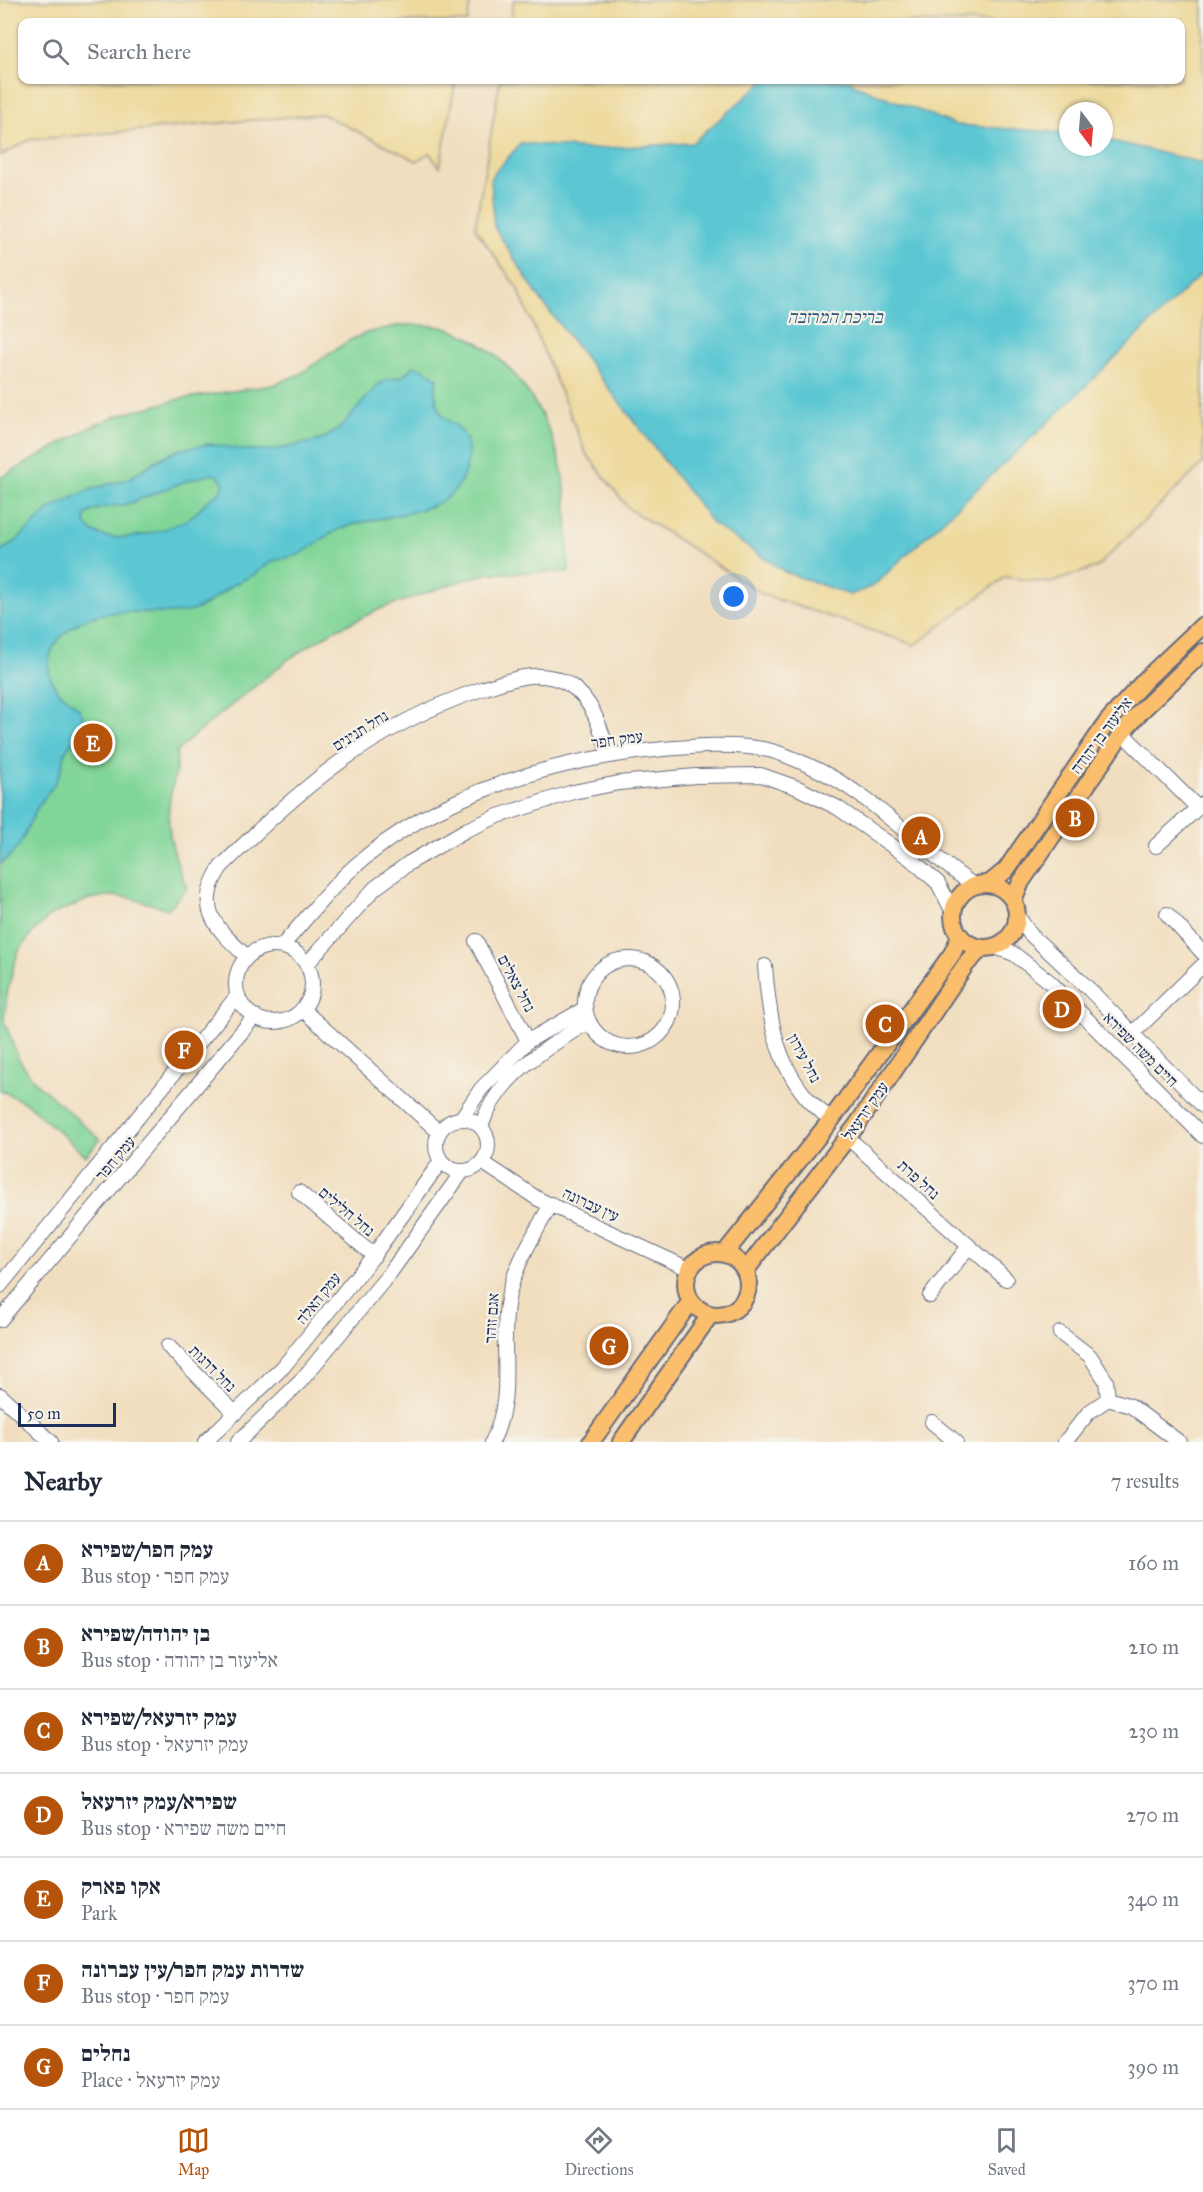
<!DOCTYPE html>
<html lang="en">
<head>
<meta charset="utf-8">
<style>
	:root { --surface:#fff; --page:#f6f6f7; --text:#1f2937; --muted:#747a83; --line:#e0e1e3; --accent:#b45309 }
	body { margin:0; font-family:"IM FELL Great Primer","Frank Ruhl Libre",serif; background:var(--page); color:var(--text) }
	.compass { position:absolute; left:1059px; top:102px; width:54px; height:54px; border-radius:50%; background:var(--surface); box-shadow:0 2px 4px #0004; rotate:164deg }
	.scale { position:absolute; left:18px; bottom:15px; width:98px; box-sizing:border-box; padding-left:6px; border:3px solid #1b2f5e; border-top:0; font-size:16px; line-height:21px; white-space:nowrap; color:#1b2f5e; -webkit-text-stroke:4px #f7f3e8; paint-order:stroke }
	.you { position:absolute; left:734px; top:597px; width:21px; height:21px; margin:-15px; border:4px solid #fff; border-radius:50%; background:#1a73e8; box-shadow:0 0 0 9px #1a73e833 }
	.badge { display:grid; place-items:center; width:39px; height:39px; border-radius:50%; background:var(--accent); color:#fff; font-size:20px; font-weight:700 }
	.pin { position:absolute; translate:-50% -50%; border:3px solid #fff; box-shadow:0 2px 6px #0006 }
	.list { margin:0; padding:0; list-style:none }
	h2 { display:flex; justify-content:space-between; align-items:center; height:78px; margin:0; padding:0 24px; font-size:26px }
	h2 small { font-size:20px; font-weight:400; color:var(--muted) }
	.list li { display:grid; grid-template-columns:39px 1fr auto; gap:18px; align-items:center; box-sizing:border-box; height:84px; padding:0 24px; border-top:2px solid var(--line) }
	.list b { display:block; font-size:22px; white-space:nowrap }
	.list p { margin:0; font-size:20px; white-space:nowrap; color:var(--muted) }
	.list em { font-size:20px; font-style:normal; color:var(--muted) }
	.icon { flex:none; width:33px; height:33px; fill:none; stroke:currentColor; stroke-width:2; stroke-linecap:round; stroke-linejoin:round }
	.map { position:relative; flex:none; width:1203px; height:1442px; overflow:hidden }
	.search { position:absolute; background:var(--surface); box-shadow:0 2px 4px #0004; left:18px; right:18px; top:18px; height:66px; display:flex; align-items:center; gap:15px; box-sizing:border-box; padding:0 21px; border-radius:12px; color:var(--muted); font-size:22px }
	.sheet { height:666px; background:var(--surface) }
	nav { display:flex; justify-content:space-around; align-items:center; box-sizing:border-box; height:84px; border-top:2px solid var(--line); background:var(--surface); font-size:16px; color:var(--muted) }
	nav a { display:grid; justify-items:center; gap:3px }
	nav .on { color:var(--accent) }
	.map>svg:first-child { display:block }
	.green { fill:#80d598; stroke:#4e827b; stroke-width:1.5 }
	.sand { fill:#eeda9e; stroke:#84847e; stroke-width:1.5; fill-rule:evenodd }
	.water { fill:#5bc7d3; stroke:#3b7b98; stroke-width:1.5; fill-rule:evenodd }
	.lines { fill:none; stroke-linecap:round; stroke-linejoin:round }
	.minor-casing { stroke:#666c80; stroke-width:16 }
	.major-casing { stroke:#666c80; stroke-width:20 }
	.minor { stroke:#fff; stroke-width:14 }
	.major { stroke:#fabe6d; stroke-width:16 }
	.labels { text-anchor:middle; stroke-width:4.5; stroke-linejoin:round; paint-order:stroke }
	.street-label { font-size:16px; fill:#1b2f5e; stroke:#f7f3e8 }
	.water-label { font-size:18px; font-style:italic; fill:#2b557b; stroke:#f7f3e8 }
</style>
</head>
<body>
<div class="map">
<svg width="1203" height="1442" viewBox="0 0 1203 1442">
	<rect width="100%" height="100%" fill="#f7f3e8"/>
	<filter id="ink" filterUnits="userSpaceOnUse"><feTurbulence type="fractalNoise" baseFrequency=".0167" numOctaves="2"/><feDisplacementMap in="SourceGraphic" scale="12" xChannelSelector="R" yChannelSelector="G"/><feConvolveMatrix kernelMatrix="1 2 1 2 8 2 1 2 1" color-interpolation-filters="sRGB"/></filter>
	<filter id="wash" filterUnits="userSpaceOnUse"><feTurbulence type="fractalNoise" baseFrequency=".008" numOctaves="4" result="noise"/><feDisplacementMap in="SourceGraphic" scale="24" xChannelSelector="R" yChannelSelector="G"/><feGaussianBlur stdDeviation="1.35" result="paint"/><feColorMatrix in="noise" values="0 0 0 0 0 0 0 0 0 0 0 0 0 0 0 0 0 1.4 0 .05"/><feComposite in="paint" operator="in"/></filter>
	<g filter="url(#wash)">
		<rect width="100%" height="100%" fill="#f1debf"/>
		<path class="green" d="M401,325c14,0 31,-1 45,3 63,19 105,87 117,148 6,29 4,66 6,96l-79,1 -24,6 -86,30 -49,23 -41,26 -93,75 -21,19c3,19 -6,36 -7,55 -3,27 7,56 18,81l-19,21 -41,-12 -20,-1 -18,3 -38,16 -19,18 -14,19 -3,10 -8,31 -3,27 14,38 16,23 66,58 -14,17 -60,-53 -26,-13v-612l91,-51 25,-11 64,-17 93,-14 27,-11 48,-33 18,-8z"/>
		<path class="sand" d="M0,0h471l-4,22h-445v58h434l-16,87 -11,-14 -12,8 -95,-47 -293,26 -29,16z
			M514,0h689v463l-106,104 -47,16 -45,-6 -90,68 -151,-50 -136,-87 -42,-55 -68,-164 -43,-61 25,-148h680v-58h-670zM1068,111h36v36h-36z"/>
		<path class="water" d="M765,80h83l9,6 99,39 112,8v14h36v-8l99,24 -1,110 -147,143 -182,170 -23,9 -65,-23 -72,-48 -173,-225 -46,-72 -3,-50 30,-34 68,6 103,-6z
			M413,366l9,2 16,11c-6,9 -1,30 6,38 4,4 10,6 15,11 17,19 8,50 -8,66 -21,22 -80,22 -111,35 -14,6 -25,16 -38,24 -8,4 -18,5 -26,7 -9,4 -15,10 -23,15 -6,4 -14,6 -20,10 -15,9 -25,21 -42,26 -12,3 -24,2 -36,2 -37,-2 -69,-4 -96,26 -12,14 -14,34 -3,49 8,11 29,18 27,35 -1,11 -11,17 -16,26 -4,8 -4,18 -8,26 -5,12 -13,20 -20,30 -15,24 -13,41 -39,59v-313l15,-9 36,-34 41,-19 36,-10 31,-20 20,-9 30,-6 35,6h30l47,-10 18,-11 39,-44 8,-5 17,-4zM214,474l6,4 4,6c-3,11 -11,12 -19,19 -4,4 -8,10 -13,13 -21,15 -94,37 -107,6l1,-7c12,-10 29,-7 44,-12 29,-10 54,-24 84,-29z"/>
	</g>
	<g filter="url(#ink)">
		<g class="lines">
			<g class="minor-casing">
				<path id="minor" d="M1122,733l76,75
					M1156,846l47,-43
					M1167,914l36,39
					M1017,915l13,19 59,55 114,117
					M476,941l52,100
					M282,946c24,-27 46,-56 73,-80 83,-73 201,-107 309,-117 34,-3 70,-6 104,1 14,3 29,10 42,16 63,28 109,83 165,120
					M236 984a38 38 0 1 1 76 0a38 38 0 1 1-76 0Z
					M995,947l19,7 36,28 153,154
					M247,957c-30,-28 -54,-49 -26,-90 81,-81 151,-141 261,-178 30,-10 59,-22 88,-4 24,16 31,45 39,70
					M585 1003a44 44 0 1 1 88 0a44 44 0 1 1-88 0Z
					M307,964l68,-76 34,-25 57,-33 32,-14 75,-24 46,-9 77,-7 65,-1 37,13 40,20 73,51 27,24 15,29
					M765,966c4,49 9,93 42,132 7,8 16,15 24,22
					M302,1009l137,123
					M1133,1033l70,-68
					M436 1145a26 26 0 1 1 52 0a26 26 0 1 1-52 0Z
					M461,1119l20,-30 47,-48 56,-32
					M481,1127c16,-51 65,-79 107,-105
					M847,1137l159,142
					M482,1162l56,37 151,70
					M299,1192l75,64
					M0,1286l238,-291
					M930,1296l39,-50
					M0,1320l255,-304
					M1060,1333l30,23 16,25 2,18
					M168,1346l67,67
					M0,1395l51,47
					M932,1422l24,20
					M205,1442l78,-75 88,-108 70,-98
					M238,1442l62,-60 90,-109 72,-101
					M492,1442c23,-47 8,-88 15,-137 5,-37 27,-69 44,-101
					M1065,1442l24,-30 19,-13 23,7 48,36"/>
			</g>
			<g class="major-casing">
				<path id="major" d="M953 916a32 32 0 1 1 64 0a32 32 0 1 1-64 0Z
					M989,884l17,-14 102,-149 38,-42 57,-54
					M1013,901l8,-19 101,-149 20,-23 61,-58
					M686 1284a31 31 0 1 1 62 0a31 31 0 1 1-62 0Z
					M725,1253l106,-133 121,-166 8,-17
					M746,1270l111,-145 109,-161 15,-15
					M591,1442l100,-141
					M621,1442l89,-127"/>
			</g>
			<use href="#minor" class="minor"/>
			<use href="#major" class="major"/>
		</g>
	</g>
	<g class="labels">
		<g class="street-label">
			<text transform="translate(360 730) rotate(-32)" y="6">נחל תנינים</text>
			<text transform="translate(1101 735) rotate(-53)" y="6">אליעזר בן יהודה</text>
			<text transform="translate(617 739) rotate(-8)" y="6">עמק חפר</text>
			<text transform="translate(517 983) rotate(62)" y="6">נחל צאלים</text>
			<text transform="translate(1141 1049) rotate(45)" y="6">חיים משה שפירא</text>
			<text transform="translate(805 1058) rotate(62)" y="6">נחל עירון</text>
			<text transform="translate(865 1111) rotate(-55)" y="6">עמק יזרעאל</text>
			<text transform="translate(115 1158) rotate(-50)" y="6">עמק חפר</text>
			<text transform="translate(919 1179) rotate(42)" y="6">נחל פרת</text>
			<text transform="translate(591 1204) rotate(25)" y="6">עין עברונה</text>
			<text transform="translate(347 1211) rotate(40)" y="6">נחל חלילים</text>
			<text transform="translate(318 1298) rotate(-51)" y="6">עמק האלה</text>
			<text transform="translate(491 1318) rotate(-86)" y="6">אגם זוהר</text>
			<text transform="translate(213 1368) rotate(45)" y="6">נחל דרגות</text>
		</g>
		<g class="water-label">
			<text x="835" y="323">בריכת המרזבה</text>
		</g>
	</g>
</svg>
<svg class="compass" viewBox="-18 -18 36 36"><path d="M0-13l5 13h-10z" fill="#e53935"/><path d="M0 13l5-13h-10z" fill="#747a83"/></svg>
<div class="scale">50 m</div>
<div class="you"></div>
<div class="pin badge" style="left:921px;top:836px">A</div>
<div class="pin badge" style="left:1075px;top:818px">B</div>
<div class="pin badge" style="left:885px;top:1024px">C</div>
<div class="pin badge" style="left:1062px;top:1009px">D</div>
<div class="pin badge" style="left:93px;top:743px">E</div>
<div class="pin badge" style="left:184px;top:1050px">F</div>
<div class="pin badge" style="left:609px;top:1346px">G</div>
<div class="search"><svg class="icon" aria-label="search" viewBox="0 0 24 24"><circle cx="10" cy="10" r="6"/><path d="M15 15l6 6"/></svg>Search here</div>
</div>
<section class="sheet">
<h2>Nearby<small>7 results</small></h2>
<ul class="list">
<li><span class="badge">A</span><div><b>עמק חפר/שפירא</b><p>Bus stop · עמק חפר</p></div><em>160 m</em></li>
<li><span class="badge">B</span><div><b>בן יהודה/שפירא</b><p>Bus stop · אליעזר בן יהודה</p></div><em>210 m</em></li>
<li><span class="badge">C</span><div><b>עמק יזרעאל/שפירא</b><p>Bus stop · עמק יזרעאל</p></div><em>230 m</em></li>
<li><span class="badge">D</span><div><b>שפירא/עמק יזרעאל</b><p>Bus stop · חיים משה שפירא</p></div><em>270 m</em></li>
<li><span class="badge">E</span><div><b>אקו פארק</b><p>Park</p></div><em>340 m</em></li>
<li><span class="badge">F</span><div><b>שדרות עמק חפר/עין עברונה</b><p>Bus stop · עמק חפר</p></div><em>370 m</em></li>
<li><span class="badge">G</span><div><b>נחלים</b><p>Place · עמק יזרעאל</p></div><em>390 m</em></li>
</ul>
</section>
<nav>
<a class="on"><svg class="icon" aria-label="map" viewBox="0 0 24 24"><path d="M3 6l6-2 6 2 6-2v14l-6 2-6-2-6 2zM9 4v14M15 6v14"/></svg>Map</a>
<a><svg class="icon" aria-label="directions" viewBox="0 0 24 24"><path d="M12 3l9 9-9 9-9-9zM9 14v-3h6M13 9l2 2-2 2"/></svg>Directions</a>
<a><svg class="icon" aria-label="saved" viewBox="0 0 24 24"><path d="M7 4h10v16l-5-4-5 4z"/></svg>Saved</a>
</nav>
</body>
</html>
